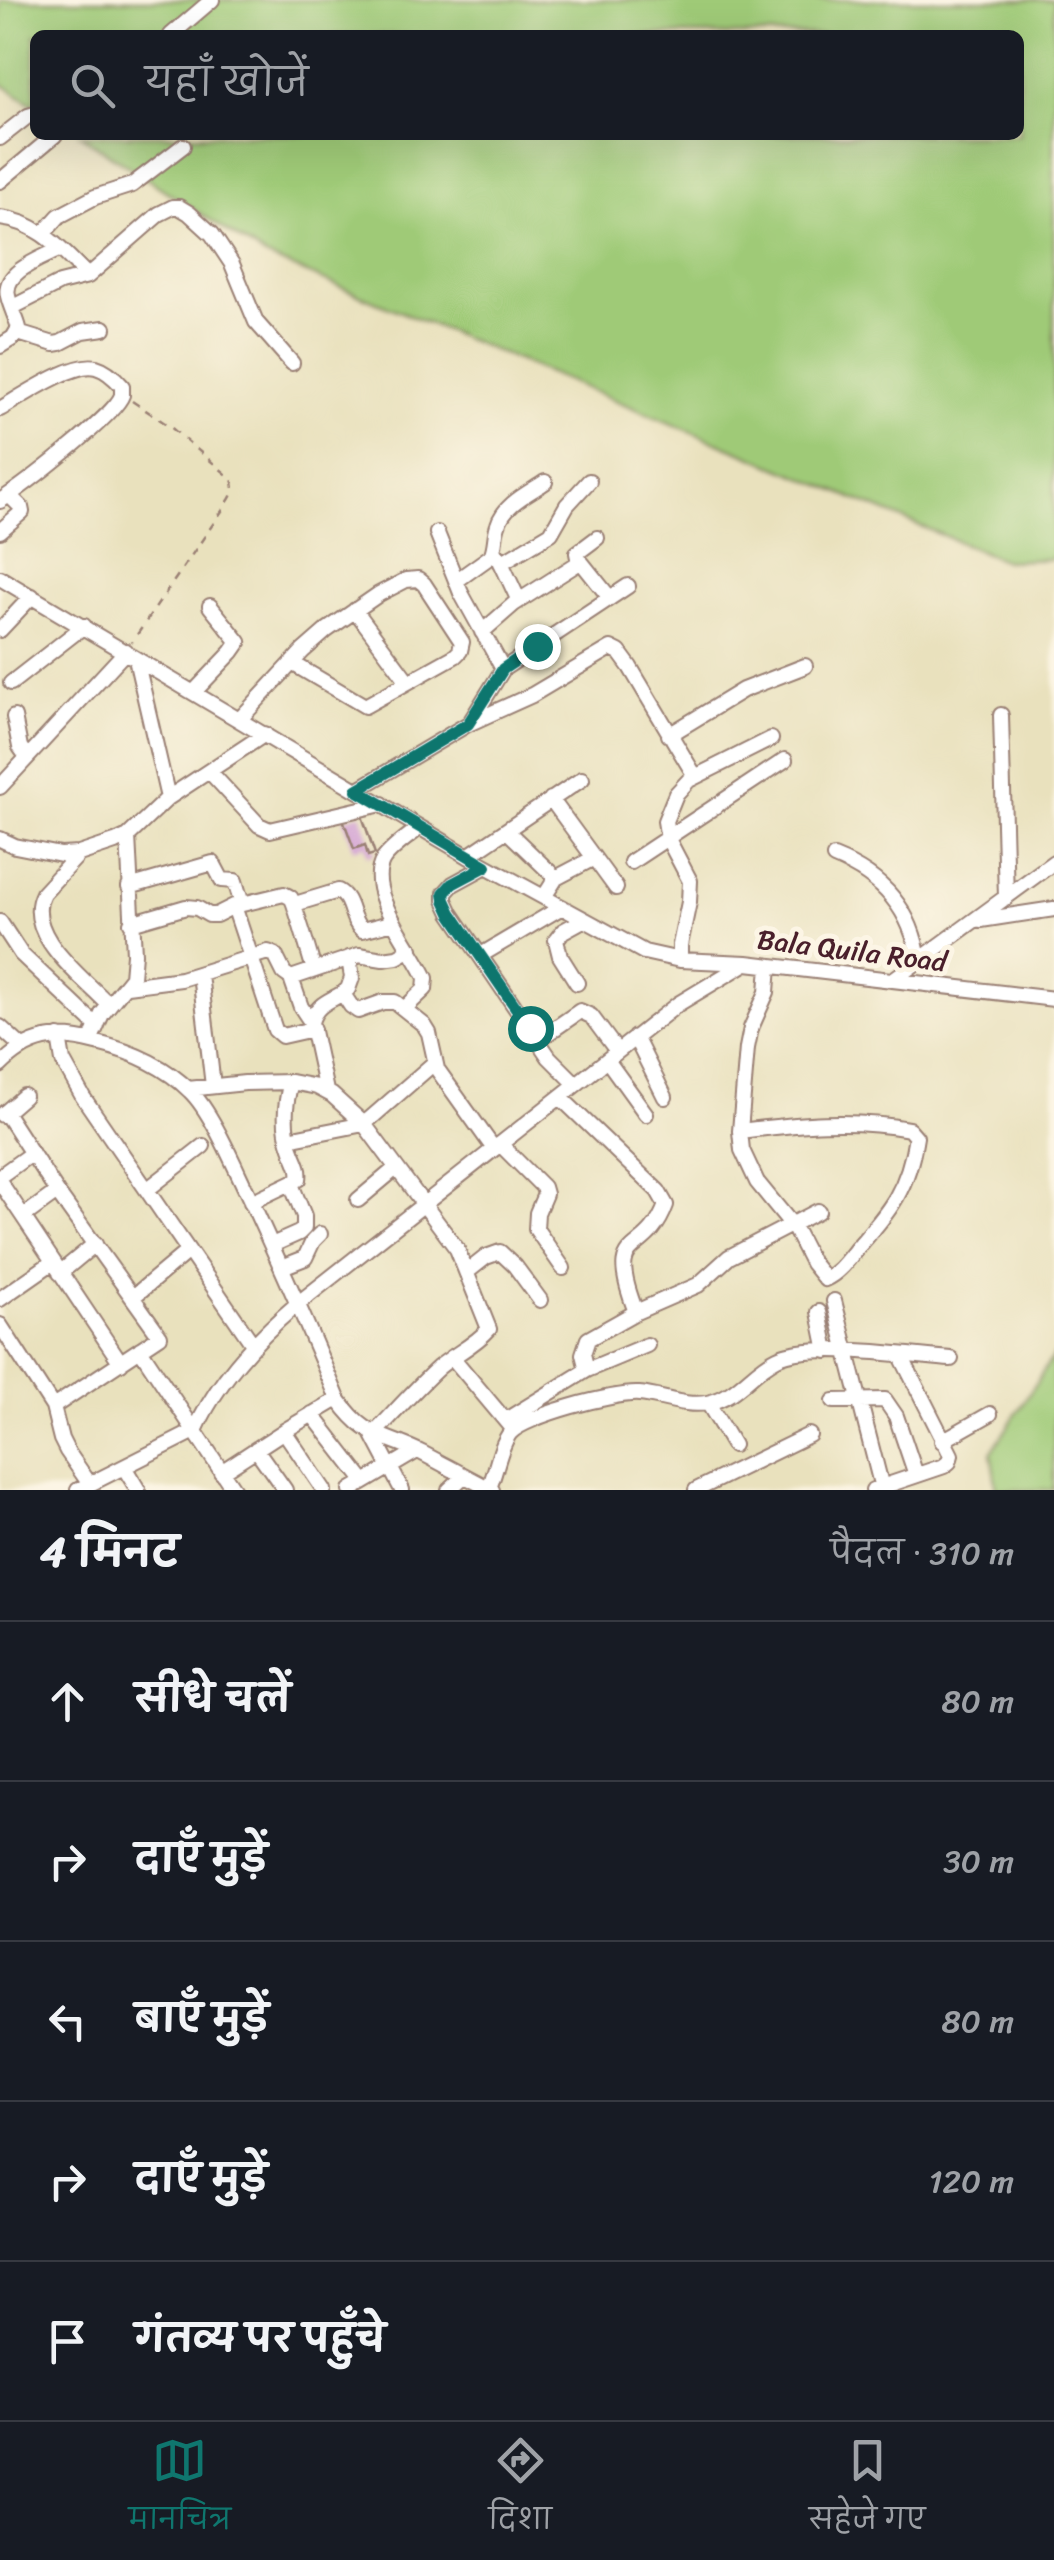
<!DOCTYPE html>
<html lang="hi">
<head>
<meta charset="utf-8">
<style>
	:root { --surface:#171b24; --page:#242831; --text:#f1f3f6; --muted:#9ea1a6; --line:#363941; --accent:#0f766e }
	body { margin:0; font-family:Sriracha,"Playpen Sans Deva",sans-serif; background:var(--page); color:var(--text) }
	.stop { position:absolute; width:30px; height:30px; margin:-22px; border:8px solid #0f766e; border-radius:50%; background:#fff }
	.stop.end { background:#0f766e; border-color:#fff; box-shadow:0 2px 10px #0008 }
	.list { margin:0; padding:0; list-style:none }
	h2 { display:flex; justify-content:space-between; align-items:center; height:130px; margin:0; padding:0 40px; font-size:42px }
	h2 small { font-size:32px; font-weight:400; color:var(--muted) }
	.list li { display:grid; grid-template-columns:65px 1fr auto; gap:30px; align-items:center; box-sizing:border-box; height:160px; padding:0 40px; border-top:2px solid var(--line) }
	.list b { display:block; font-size:38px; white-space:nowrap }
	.list em { font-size:32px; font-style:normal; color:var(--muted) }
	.icon { flex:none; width:55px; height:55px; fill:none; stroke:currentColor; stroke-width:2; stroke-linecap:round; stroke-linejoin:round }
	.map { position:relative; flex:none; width:1054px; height:1490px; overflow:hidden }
	.search { position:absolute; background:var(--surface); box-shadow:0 10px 40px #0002; left:30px; right:30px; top:30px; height:110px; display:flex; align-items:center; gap:25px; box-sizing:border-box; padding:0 35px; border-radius:15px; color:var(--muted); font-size:38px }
	.sheet { height:930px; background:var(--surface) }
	nav { display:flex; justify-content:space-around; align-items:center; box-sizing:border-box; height:140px; border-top:2px solid var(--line); background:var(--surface); font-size:28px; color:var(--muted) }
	nav a { display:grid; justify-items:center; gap:5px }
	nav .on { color:var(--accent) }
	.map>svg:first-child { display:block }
	.green { fill:#9fca77; stroke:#747451; stroke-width:2.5 }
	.building { fill:#d09dd2 }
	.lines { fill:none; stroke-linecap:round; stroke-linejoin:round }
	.minor-casing { stroke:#9a8074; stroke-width:18 }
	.path { stroke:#9a8074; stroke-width:2.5; stroke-dasharray:8 8; stroke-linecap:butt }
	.minor { stroke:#fff; stroke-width:14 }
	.route { stroke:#0f766e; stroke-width:12 }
	.labels { text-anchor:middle; stroke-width:10; stroke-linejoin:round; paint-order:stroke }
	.street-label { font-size:28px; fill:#4a1f2b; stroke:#fcf5e5 }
</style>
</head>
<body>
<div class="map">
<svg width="1054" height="1490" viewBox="0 0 1054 1490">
	<rect width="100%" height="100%" fill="#fcf5e5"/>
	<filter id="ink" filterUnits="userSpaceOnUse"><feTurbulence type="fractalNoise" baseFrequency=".01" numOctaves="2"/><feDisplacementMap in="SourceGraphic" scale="20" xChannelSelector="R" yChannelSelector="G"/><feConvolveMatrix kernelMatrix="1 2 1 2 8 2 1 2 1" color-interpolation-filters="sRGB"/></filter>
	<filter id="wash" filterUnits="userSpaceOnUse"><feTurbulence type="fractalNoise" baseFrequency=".0048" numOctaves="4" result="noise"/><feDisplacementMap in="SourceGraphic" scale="40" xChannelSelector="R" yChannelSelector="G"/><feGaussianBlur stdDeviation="2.25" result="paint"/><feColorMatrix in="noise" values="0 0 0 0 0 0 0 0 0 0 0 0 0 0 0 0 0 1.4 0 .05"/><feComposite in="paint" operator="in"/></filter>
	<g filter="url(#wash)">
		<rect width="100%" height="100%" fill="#e9e1bd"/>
		<path class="green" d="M0,0h1054v559l-49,2 -740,-305 -185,-121h939v-100h-984v71l-35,-23z
			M1054,1355v135h-57l-6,-37z"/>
		<g id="blocks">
			<path class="building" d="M361,813l14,41 -7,2 -3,-11 -11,4 -11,-30z"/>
		</g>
	</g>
	<g filter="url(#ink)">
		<use href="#blocks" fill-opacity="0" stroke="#9a8074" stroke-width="2.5"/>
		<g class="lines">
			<g class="minor-casing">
				<path id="minor" d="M171,35l41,-35
					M0,138l28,-22 7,-2
					M0,181l55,-46
					M0,218c39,4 61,32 88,58
					M43,234l16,-18 36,-19 37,-12 51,-39
					M13,307l47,-24 28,-7 71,-62 14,-7h6l10,6 23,21 20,30 24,58 36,41
					M18,333l36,11 6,-1 23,-12 21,-3
					M0,346l13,-8 6,-10c-3,-11 -9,-22 -11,-32 -6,-25 35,-38 52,-47
					M0,409c21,-12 74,-48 96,-42 11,3 19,11 26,19 0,3 0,6 0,9 -6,20 -100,92 -122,106
					M0,531l22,-19 -1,-5 -12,-12
					M437,533l24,60 42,76 -34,55
					M597,538l-20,15 1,5 32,40
					M498,556l21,45
					M501,563l50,-30 16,-28 22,-24
					M0,578l468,278 176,96 36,8 67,3 307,36
					M456,581l35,-25c5,-10 3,-20 7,-31 6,-21 31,-32 47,-43
					M355,610l52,70
					M0,630l32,-34
					M482,632l32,-28 66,-42
					M136,659l32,139
					M503,669l125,-83
					M11,683l73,-57
					M194,692l38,-40 7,-10 -29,-36
					M1001,715l5,183
					M14,717l6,30 7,10
					M240,719l63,-68 24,-21 52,-36 27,-14 12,-1 6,5 38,58 -2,9 -5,5 -90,50 -73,-43
					M669,735l74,-45 62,-24
					M210,772l49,53 11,5 112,-26
					M0,787l126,-136
					M357,790l111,-66 64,-29 79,-47 8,4 11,15 65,109
					M551,799l65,89
					M507,831l49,47
					M0,839l15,7 46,9 18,-1 36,-12 13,-6 40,-38 97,-64
					M79,854l-36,39c-21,41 41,85 66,112
					M468,856l114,-77
					M834,857c48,19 78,53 85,104
					M631,862l154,-102
					M486,866l-33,18 -8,9v7l6,13 98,144 27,27
					M129,887l84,-24 9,17 13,1 7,23
					M544,897l12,-19 38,-20
					M295,904l43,-13c15,8 11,28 24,39l32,-8
					M234,906l41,124 7,6 31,-7
					M981,920l73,-11
					M0,922l21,32 76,72
					M131,923l55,-16 11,1 12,7h7l18,-9 50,-12c3,2 5,2 7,4 3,3 20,62 23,72
					M481,955l81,-48
					M680,960v-15l9,-43 1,-21 -22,-42 -3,-18 11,-27 13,-14 82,-41
					M200,974l13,112
					M291,978l10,29 10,15
					M894,979l160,-117
					M577,983l-17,-27 -4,-16 7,-9 20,-11
					M127,986l54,-7 87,-27 7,3 9,18 7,5 68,-23 24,4 14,-2 14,-8
					M343,994l8,12 7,5 25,-9h12l29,23 5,8 8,36 57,80
					M405,1008l20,-19 1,-11c-13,-30 -62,-86 -43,-118 8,-12 25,-23 36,-32
					M0,1027l22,20
					M59,1037l4,24 20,36 171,249
					M635,1037l30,60
					M538,1040l42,-29 11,5 26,35
					M90,1041l12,-27 30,-37 2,-23 -6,-118
					M607,1060l39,54
					M0,1066c29,-30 57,-34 97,-23 33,8 68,23 93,48 21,20 43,72 56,99 32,69 63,138 92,209 29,41 44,34 84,54 23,12 46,25 70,37
					M188,1089l57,-6 46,-1 26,5 15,8 32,29 93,125 32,80c-14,16 -34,25 -50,38 -23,21 -44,45 -66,68l29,55
					M326,1091l-15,-69c6,-21 23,-21 37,-33l4,-11 -3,-20
					M560,1097l98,94 8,14c-21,58 -62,24 -30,107
					M5,1112l52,80 103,144 -107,71
					M2,1115l22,-19
					M740,1131c57,-7 112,-13 169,-2l7,8c-8,52 -25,72 -58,110 -10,12 -19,26 -33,32l-13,-16 -19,-37 -36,-44 -15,-32 -2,-19 7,-83 4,-20 16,-36 2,-26
					M288,1139l76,-15 70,-61
					M500,1144l43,43 2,7 -8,19 -1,16 27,39
					M0,1176l32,-23
					M0,1182l121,181
					M148,1189l55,-43
					M358,1200l38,-32
					M251,1202l48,-23c2,-12 -4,-19 -8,-31 -8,-21 -6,-45 0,-66
					M24,1216l33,-24
					M272,1245l27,-12 5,-5v-12l-13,-32
					M282,1267l23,-9 8,-17 7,-7
					M467,1272l19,-15 14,-5 15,14 25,34
					M60,1273l35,-29
					M133,1297l55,-46
					M0,1299l53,-37
					M834,1301l48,187
					M819,1312l8,39
					M0,1325l53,82 8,32 6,12 22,32
					M140,1349l94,141
					M452,1357l57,68
					M587,1370l-4,-16 5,-15 48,-27 62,-27 31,-28 89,-46
					M834,1401l51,-1 11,16 20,59
					M708,1403l25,42
					M312,1414l52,67
					M506,1420l81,-50 60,-25
					M195,1431c22,-50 60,-91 101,-126l382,-301 68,-41
					M284,1431l40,59
					M942,1441l48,-27
					M256,1449l29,41
					M124,1467l14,23
					M221,1472l63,-41 54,-32
					M78,1490l117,-59
					M351,1490l66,-39
					M449,1490l15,-14
					M488,1490c8,-16 11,-43 22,-57 14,-17 106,-41 129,-39 23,2 45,13 68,9 29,-5 44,-32 70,-45 34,-17 133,-2 174,1
					M696,1490l113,-55
					M873,1490l71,-24 5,-4 2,-7 -50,-99"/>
			</g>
			<path class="path" d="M132,401l36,24 63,53c7,11 -1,20 -7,30l-92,134"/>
			<use href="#minor" class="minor"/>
		</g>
	</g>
	<g class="lines" filter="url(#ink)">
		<path class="route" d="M530,1028l-79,-115 -6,-13 -1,-7 8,-9 34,-18 -129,-76 111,-66 35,-55 34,-23"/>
	</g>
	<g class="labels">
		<g class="street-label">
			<text transform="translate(852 950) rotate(7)" y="10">Bala Quila Road</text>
		</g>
	</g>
</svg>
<div class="stop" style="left:530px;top:1028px"></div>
<div class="stop end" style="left:537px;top:646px"></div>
<div class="search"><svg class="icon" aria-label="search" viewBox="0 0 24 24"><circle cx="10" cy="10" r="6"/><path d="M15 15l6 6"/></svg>यहाँ खोजें</div>
</div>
<section class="sheet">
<h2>4 मिनट<small>पैदल · 310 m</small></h2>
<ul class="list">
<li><svg class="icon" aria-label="ahead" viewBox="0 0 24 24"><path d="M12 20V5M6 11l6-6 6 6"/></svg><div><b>सीधे चलें</b></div><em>80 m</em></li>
<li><svg class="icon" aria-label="right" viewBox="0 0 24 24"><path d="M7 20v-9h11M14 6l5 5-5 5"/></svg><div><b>दाएँ मुड़ें</b></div><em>30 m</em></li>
<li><svg class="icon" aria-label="left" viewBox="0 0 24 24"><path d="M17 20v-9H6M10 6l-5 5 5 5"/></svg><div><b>बाएँ मुड़ें</b></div><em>80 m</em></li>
<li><svg class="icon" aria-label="right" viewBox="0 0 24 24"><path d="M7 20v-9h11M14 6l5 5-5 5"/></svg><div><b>दाएँ मुड़ें</b></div><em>120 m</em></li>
<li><svg class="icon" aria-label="arrive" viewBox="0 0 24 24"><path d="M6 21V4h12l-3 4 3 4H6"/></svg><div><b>गंतव्य पर पहुँचे</b></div></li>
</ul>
</section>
<nav>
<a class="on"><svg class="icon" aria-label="map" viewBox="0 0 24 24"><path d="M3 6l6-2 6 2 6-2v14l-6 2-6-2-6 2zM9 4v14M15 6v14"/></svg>मानचित्र</a>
<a><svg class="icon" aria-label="directions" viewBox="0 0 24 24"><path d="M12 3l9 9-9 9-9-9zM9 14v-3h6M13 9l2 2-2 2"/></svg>दिशा</a>
<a><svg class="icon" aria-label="saved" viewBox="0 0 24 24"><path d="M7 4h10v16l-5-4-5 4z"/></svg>सहेजे गए</a>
</nav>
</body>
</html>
